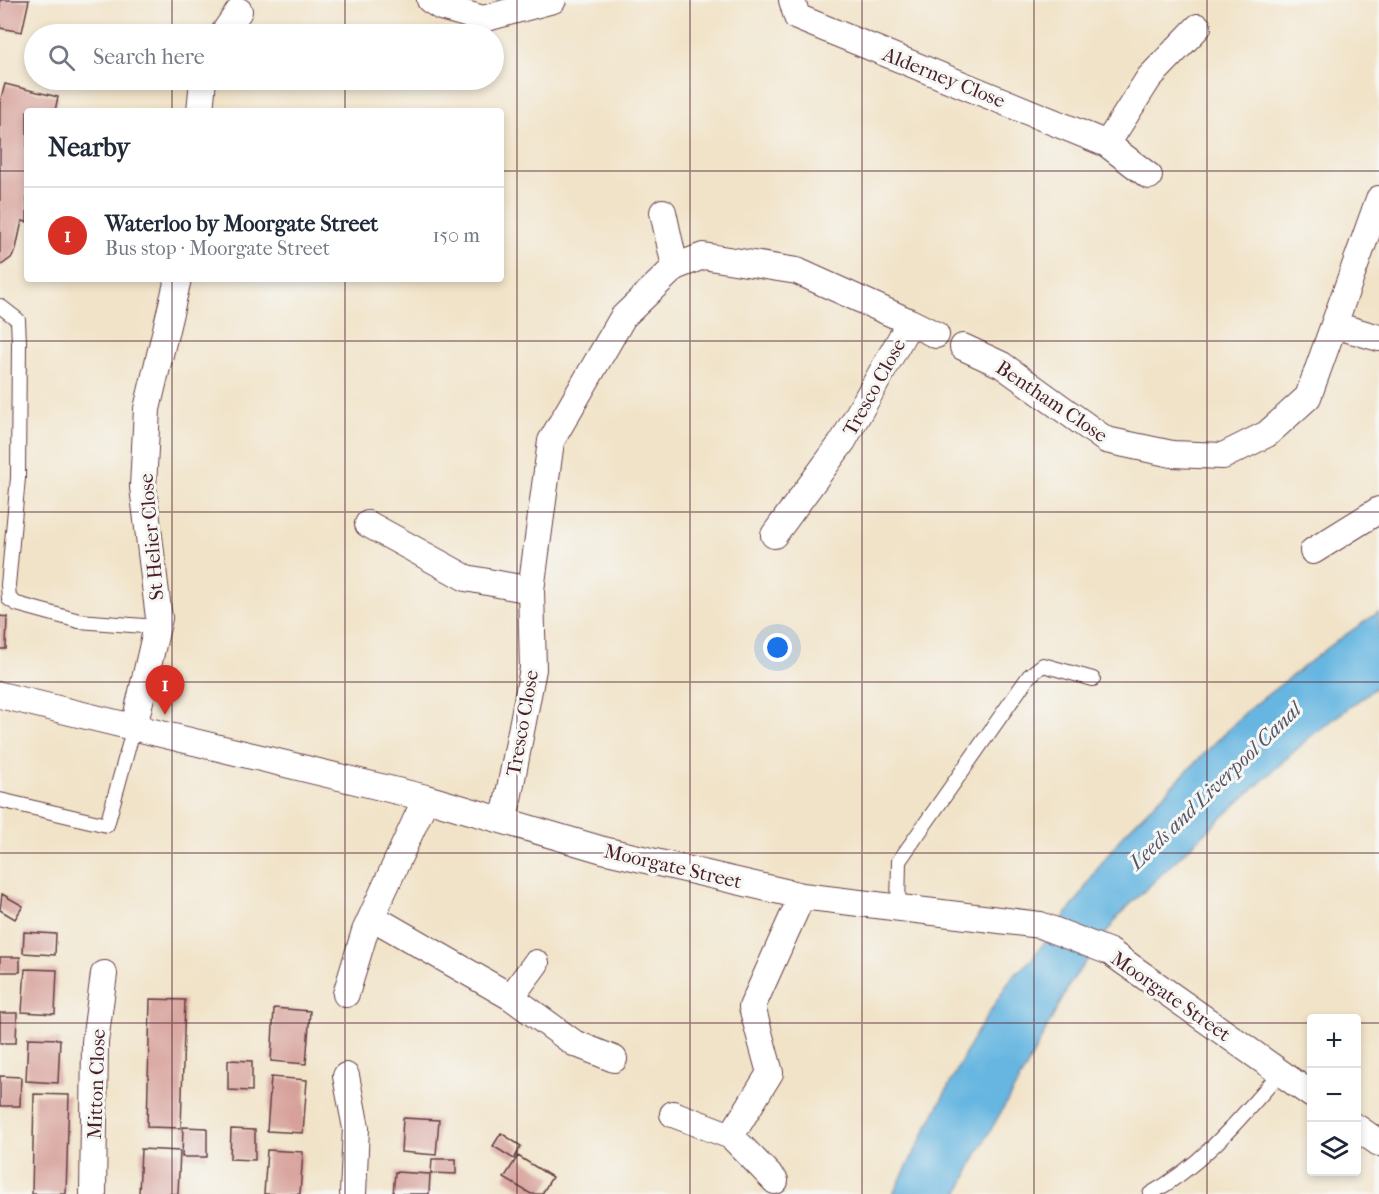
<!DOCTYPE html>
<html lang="en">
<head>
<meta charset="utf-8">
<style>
	:root { --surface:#fff; --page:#f2f2f3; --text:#1f2937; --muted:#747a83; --line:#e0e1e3; --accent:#d93025 }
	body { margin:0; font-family:"IM FELL French Canon",serif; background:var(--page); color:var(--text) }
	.controls { position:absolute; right:18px; bottom:18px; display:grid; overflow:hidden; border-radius:6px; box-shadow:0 3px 9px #0003 }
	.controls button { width:54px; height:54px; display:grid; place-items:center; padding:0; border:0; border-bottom:2px solid var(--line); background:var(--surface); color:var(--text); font:30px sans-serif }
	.you { position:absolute; left:778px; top:648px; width:21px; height:21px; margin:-15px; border:4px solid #fff; border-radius:50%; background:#1a73e8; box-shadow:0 0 0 9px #1a73e833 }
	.badge { display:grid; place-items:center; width:39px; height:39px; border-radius:50%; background:var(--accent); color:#fff; font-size:20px; font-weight:700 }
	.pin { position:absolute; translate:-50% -50px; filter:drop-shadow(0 2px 3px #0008) }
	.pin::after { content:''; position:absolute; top:32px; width:21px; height:18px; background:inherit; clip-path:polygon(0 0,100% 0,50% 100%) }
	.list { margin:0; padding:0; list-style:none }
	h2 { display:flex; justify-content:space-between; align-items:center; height:78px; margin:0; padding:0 24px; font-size:26px }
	h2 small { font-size:20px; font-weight:400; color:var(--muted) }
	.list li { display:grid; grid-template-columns:39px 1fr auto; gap:18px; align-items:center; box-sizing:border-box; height:96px; padding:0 24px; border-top:2px solid var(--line) }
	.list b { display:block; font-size:22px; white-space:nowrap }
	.list p { margin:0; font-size:20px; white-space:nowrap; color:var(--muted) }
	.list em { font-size:20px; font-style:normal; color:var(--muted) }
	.icon { flex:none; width:33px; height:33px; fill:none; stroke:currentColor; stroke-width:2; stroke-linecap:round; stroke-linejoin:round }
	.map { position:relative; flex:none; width:1379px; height:1194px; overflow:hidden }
	.search { position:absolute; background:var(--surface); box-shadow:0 3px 9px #0003; left:24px; top:24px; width:480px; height:66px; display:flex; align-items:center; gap:15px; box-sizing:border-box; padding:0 21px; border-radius:33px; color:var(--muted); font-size:22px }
	.panel { position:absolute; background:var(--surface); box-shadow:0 3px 9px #0003; left:24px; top:108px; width:480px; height:174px; border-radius:6px }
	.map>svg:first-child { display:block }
	.water { fill:#66b6e1; stroke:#586a86; stroke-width:1.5 }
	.building { fill:#d7a09a }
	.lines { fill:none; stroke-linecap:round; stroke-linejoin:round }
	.service-casing { stroke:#633c43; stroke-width:16 }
	.minor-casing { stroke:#633c43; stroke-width:28 }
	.service { stroke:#fff; stroke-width:14 }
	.minor { stroke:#fff; stroke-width:26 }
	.grid { fill:none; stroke:#4a1f2b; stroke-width:1.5; stroke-opacity:0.55 }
	.labels { text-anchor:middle; stroke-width:6; stroke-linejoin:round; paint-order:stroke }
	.street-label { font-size:20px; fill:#4a1f2b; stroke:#f6f6f2 }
	.water-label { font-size:21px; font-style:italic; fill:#54546b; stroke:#f6f6f2 }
</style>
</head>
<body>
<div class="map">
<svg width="1379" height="1194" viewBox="0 0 1379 1194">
	<rect width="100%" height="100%" fill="#f6f6f2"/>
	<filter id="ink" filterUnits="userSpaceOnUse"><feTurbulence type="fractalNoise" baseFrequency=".0167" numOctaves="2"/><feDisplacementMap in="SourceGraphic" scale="12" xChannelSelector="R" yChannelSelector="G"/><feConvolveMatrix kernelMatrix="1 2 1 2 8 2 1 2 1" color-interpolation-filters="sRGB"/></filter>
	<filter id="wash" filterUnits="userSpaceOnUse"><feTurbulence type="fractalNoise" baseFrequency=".008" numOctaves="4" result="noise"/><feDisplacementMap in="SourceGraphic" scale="24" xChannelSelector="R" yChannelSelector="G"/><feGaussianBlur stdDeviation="1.35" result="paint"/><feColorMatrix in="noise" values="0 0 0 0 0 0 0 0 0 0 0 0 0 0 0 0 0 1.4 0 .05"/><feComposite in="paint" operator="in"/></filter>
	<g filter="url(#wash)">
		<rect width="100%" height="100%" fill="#f1e3c8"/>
		<path class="water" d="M1379,612v73l-68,51 -118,108 -73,70 -49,68 -47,90 -47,82 -19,40h-65l82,-159 37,-58 19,-17 47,-61 17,-27 28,-37 125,-125 90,-70z"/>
		<g id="blocks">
			<path class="building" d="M0,0h29l-7,32 -22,-4z
				M5,84l53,13 -3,14h-28v111l-5,-1 -6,28 -5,9 -11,8v-164z
				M0,616l7,1 -1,32h-6z
				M2,894l21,12 -8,13 -15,-9z
				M24,932l32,2 -1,21 -32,-2z
				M0,957h20v15h-20z
				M25,969l32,1 -2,44 -33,-2z
				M150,999l35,1 -4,128 -34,-1z
				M274,1008l36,3 -4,53 -35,-3z
				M0,1013h17l-1,30h-16z
				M28,1038l32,1 -2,44 -32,-2z
				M228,1060l24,1v30l-24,-1z
				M0,1076l21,1 -1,29h-20z
				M271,1077l36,3 -4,53 -36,-2z
				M34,1094l35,1 -3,99h-34z
				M403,1118l36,2 -3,35 -35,-3z
				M183,1127l24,1v29h-25z
				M231,1129l24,1v30l-25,-1z
				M501,1133l20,13 -7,13 -21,-13z
				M141,1149l39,2 -2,43h-39z
				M267,1150l36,2 -3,42h-36z
				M518,1156l34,21 -10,17h-11l-27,-16z
				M432,1159h24v15l-25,-1z
				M395,1172l35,2 -1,20h-36z"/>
		</g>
	</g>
	<g filter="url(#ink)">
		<use href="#blocks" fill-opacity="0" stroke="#633c43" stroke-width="1.5"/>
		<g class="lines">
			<g class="service-casing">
				<path id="service" d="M0,306l18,14 1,22 -1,136 -10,107 1,14 8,5 62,17 78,6
					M0,800l107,25 27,-98
					M898,908l1,-47 130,-185 14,-11 50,14
					M1150,1194c54,-30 90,-76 130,-121"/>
			</g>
			<g class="minor-casing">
				<path id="minor" d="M430,0l11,7 42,12 70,-19
					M792,0l5,17 310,127 42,32
					M223,34l16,-23
					M200,111l3,-31
					M1107,144l42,-66 49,-51
					M663,212l12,55
					M910,322l26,13
					M1334,325l45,13
					M963,347l39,18 104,75 66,14 51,2 44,-22 41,-37 71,-198
					M368,524l98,54 65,12
					M1313,551l66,-41
					M0,695l426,103 177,52 199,46 238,29 70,27 202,143
					M134,727l25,-109 -16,-131 4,-78 31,-130
					M504,820l29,-151 -2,-79 20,-149 72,-124 52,-50 28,-11 94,15 113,51 -67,119 -69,94
					M372,917l139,80 63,46 40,16
					M346,994l19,-63 61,-133
					M511,997l25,-34
					M346,1076l10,52 -3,66
					M673,1114l58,22 44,45
					M1356,1127l23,16
					M731,1136l39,-63 -18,-66 50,-111
					M93,1194l2,-152 9,-68"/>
			</g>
			<use href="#service" class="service"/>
			<use href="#minor" class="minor"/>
		</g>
	</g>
	<path class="grid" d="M172,0v34M345,0v34M517,0v1194M690,0v1194M862,0v1194M1034,0v1194M1207,0v1194M172,80v31M345,80v31M0,171h27M501,171h878M172,279v915M345,279v915M0,341h1379M0,512h1379M0,682h1379M0,853h1379M0,1023h1312M1356,1023h23"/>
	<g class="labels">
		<g class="street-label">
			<text transform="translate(944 77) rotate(22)" y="7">Alderney Close</text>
			<text transform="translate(874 387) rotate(-61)" y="7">Tresco Close</text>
			<text transform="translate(1052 401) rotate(34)" y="7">Bentham Close</text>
			<text transform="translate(151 537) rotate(-95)" y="7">St Helier Close</text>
			<text transform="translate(522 723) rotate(-80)" y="7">Tresco Close</text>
			<text transform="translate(673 866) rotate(13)" y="7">Moorgate Street</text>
			<text transform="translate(1171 996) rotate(35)" y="7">Moorgate Street</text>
			<text transform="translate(96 1084) rotate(-88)" y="7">Mitton Close</text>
		</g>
		<g class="water-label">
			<text transform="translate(1215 786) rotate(-44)" y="7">Leeds and Liverpool Canal</text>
		</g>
	</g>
</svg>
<div class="controls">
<button>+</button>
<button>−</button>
<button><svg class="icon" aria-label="layers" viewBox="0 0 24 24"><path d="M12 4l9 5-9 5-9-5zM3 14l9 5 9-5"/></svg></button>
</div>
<div class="you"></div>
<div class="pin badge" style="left:165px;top:715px">1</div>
<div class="search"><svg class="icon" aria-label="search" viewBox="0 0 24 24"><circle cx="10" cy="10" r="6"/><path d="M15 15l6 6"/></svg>Search here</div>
<section class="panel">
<h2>Nearby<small></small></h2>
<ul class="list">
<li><span class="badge">1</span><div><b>Waterloo by Moorgate Street</b><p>Bus stop · Moorgate Street</p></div><em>150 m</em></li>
</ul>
</section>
</div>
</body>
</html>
